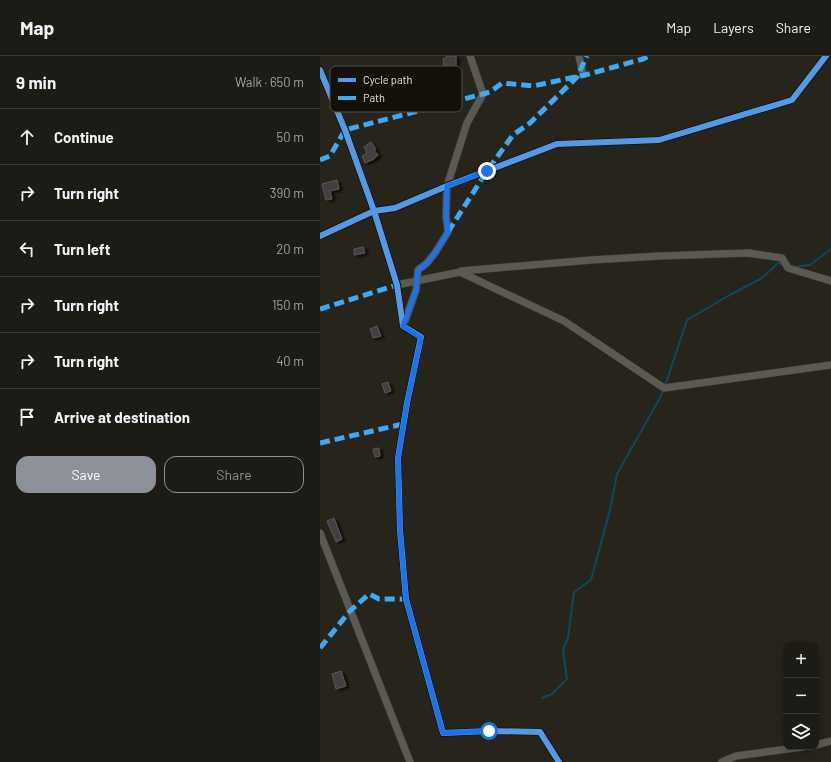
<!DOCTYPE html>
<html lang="en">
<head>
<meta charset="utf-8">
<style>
	:root { --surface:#1d1b15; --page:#25241e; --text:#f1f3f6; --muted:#a0a1a0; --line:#3b3934; --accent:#8c9099 }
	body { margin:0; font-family:Barlow,sans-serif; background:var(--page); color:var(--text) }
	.controls { position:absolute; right:12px; bottom:12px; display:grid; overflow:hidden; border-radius:8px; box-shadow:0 2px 10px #0003 }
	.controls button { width:36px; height:36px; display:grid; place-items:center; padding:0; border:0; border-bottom:1px solid var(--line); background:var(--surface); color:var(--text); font:20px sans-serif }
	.stop { position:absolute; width:12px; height:12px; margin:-9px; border:3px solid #1a73e8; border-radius:50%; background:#fff }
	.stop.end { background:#1a73e8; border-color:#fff; box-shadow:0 1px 4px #0008 }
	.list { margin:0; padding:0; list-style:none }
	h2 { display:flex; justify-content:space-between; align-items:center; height:52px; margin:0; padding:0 16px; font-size:17px }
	h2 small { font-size:13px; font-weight:400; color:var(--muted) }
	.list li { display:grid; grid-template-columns:26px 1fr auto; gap:12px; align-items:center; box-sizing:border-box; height:56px; padding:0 16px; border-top:1px solid var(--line) }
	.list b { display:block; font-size:15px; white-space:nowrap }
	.list em { font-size:13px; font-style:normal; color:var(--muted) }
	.actions { display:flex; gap:8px; padding:12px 16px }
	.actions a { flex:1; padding:9px 0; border:1px solid var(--accent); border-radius:12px; text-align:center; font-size:14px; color:var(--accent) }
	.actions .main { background:var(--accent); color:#fff }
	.icon { flex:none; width:22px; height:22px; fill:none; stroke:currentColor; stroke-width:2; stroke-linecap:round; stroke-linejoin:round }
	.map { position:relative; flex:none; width:511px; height:706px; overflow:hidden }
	header { display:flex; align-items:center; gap:24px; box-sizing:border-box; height:56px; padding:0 20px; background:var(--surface); border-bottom:1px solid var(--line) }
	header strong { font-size:19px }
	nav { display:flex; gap:22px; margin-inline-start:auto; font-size:14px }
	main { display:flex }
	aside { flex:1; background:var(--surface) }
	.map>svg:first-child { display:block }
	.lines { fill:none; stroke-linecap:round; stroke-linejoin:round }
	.stream { stroke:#0b4962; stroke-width:2 }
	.building { fill:#453d42; stroke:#5a5756; filter:url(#shadow) }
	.minor-casing { stroke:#413f39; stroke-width:8 }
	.minor { stroke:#5b5954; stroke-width:7 }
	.quiet { stroke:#3fa9f5; stroke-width:5; stroke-dasharray:10 5; stroke-linecap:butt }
	.cycleway-casing { stroke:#121009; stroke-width:8 }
	.cycleway { stroke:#5399e6; stroke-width:6 }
	.route { stroke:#1a73e8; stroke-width:5 }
	.key { fill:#121009; stroke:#514e47; stroke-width:1 }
	.key-label { font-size:11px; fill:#e3e0d7 }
</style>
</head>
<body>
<header>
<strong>Map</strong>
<nav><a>Map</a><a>Layers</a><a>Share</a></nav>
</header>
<main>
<aside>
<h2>9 min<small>Walk · 650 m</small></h2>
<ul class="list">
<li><svg class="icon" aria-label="ahead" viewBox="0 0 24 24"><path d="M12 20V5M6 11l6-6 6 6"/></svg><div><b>Continue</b></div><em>50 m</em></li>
<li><svg class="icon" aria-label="right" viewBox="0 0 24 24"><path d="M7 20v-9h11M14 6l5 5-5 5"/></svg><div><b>Turn right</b></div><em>390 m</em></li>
<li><svg class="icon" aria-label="left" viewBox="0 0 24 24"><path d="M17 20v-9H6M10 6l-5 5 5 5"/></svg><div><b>Turn left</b></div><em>20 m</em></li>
<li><svg class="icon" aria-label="right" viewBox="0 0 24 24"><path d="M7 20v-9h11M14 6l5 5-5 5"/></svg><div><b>Turn right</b></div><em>150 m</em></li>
<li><svg class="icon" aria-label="right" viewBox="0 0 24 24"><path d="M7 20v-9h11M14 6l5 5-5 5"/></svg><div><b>Turn right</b></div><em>40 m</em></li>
<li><svg class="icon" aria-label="arrive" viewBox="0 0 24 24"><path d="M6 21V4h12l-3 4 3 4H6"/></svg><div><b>Arrive at destination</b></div></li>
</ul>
<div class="actions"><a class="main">Save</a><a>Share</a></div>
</aside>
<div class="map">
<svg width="511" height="706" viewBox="0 0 511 706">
	<defs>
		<filter id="shadow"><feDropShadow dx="3.5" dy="2" stdDeviation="1" flood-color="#0009"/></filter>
	</defs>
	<rect width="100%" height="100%" fill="#27241c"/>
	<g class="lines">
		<path class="stream" d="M473,211l17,-2 21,-16
			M345,330l22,-66 41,-24 34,-18 16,-15 6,2
			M222,642l10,-4 15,-15 -4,-29 5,-12 6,-46 17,-12 19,-70 7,-36 44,-78 2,-6"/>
	</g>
	<path class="building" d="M128,0h8v14h-7l-1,-5 -4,1 -1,-7z
		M51,86l5,7 -2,1 4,5 -4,4 -9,4 -3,-7 5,-3 -3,-6z
		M17,124l2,9 -9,2 2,8 -6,1 -4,-16z
		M43,191l2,6 -11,2v-6z
		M57,270l4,10 -8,2 -3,-9z
		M68,326l3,9 -6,2 -3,-9z
		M59,392l1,8 -5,1 -2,-8z
		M14,462l8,21 -6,3 -9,-21z
		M21,615l5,15 -10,3 -4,-15z"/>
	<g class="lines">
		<g class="minor-casing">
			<path id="minor" d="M259,0l4,19
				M0,14l25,60 29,81 23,74 6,41 18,11 -14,66 -9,55 2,72 6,69 37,134 46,-2 51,1 19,30
				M0,180l54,-25 21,-3 52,-22 110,-42 102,-4 133,-40 34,-44
				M141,215l130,-11 69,-4 88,-3 34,5 6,10 43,13
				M77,229l63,-13 104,49 100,67 167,-23
				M84,268l12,-34 2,-20 9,-7 8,-10 13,-21 -2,-16 1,-30 20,-63 16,-29 -13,-38
				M0,477l90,229
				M496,689l15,-4
				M402,706l14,-6 66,-9"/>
		</g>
		<use href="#minor" class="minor"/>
		<path class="quiet" d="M0,104l10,-4 15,-26 138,-36 7,-2 12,-9 31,3 56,-12 54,-15 5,-3
			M128,176l39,-61 26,-36 17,-12 47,-46 10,-21
			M0,253l77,-24
			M0,387l83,-19
			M0,592l30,-37 19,-17 10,5h27"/>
		<g class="cycleway-casing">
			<path id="cycleway" d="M0,14l25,60 29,81 23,74 6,41 18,11 -14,66 -9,55 2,72 6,69 37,134 46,-2 51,1 19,30
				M0,180l54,-25 21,-3 52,-22 110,-42 102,-4 133,-40 34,-44"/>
		</g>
		<use href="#cycleway" class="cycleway"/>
	</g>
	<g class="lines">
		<path class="route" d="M167,115l-40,15 -1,30 2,16 -13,21 -8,10 -9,7 -2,20 -13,36 18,12 -14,65 -9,55 2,72 6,69 37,134 46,-2"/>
	</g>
	<rect x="10" y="10" width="132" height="46" rx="6" class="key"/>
	<rect x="18" y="22" width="18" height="4" fill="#5399e6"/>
	<rect x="18" y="40" width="18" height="4" fill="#3fa9f5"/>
	<g class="key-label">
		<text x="43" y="28">Cycle path</text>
		<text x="43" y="46">Path</text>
	</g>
</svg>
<div class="controls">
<button>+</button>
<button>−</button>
<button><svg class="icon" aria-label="layers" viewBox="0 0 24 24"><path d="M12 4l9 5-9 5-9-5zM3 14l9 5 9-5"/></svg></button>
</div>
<div class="stop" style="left:169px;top:675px"></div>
<div class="stop end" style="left:167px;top:115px"></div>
</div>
</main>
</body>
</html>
